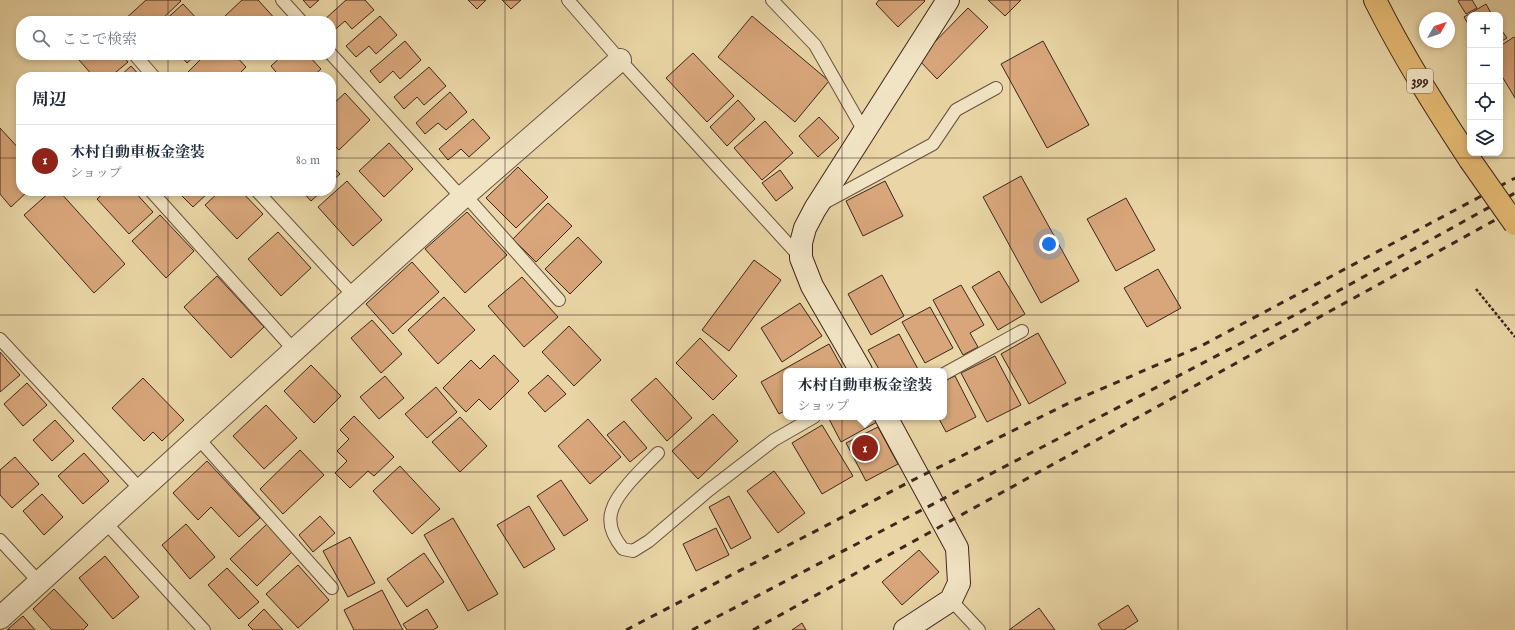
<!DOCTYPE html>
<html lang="ja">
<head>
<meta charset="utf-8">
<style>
	:root { --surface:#fff; --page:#f6f6f7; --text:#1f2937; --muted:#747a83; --line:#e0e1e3; --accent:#8f2418 }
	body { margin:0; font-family:"IM FELL English","Noto Serif JP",serif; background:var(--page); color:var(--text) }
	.controls { position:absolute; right:12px; top:12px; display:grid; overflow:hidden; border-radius:8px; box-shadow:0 2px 6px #0003 }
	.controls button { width:36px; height:36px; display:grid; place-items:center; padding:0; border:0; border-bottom:1px solid var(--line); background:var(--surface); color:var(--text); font:20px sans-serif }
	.compass { position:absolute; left:1419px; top:12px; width:36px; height:36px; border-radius:50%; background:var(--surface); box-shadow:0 2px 6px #0003; rotate:50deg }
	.you { position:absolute; left:1049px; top:244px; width:14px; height:14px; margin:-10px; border:3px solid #fff; border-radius:50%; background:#1a73e8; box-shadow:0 0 0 6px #1a73e833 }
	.badge { display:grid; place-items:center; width:26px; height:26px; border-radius:50%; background:var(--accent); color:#fff; font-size:13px; font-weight:700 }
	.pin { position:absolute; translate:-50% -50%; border:2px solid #fff; box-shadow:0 1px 4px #0006 }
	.popup { position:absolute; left:783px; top:368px; width:164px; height:52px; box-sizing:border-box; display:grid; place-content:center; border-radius:8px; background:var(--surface); filter:drop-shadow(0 1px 3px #0005); font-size:13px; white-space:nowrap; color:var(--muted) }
	.popup b { font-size:15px; color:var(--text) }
	.popup::after { content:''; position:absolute; left:50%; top:100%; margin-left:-8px; border:8px solid transparent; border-top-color:var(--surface) }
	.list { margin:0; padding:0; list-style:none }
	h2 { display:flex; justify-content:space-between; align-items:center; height:52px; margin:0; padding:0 16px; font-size:17px }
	h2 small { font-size:13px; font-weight:400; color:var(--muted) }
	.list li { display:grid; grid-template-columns:26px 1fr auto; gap:12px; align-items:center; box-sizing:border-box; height:72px; padding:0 16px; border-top:1px solid var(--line) }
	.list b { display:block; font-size:15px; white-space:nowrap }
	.list p { margin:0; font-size:13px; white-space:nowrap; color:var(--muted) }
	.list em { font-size:13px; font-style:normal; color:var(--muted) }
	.icon { flex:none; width:22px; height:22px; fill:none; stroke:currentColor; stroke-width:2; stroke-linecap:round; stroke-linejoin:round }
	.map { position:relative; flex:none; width:1515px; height:630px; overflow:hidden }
	.search { position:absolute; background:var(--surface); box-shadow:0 2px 6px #0003; left:16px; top:16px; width:320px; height:44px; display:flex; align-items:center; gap:10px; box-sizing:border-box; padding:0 14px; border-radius:16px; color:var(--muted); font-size:15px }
	.panel { position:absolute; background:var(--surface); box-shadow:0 2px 6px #0003; left:16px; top:72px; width:320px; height:124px; border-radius:16px }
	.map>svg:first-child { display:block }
	.building { fill:#d8a67a; stroke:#3d261d }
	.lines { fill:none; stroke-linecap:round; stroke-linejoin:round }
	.lane-casing { stroke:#68523f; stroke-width:14 }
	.street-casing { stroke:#68523f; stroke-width:24 }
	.secondary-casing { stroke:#3d261d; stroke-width:24 }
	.highway-casing { stroke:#3d261d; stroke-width:24 }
	.path { stroke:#3d261d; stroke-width:2.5; stroke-dasharray:3 2; stroke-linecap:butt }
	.lane { stroke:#f1e4c4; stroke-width:12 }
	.street { stroke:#f1e4c4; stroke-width:22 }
	.secondary { stroke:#f1e4c4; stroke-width:22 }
	.highway { stroke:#e4ba72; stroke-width:22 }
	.rail { stroke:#3d261d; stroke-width:3; stroke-dasharray:7 7; stroke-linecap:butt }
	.highway-bridge-casing { stroke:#3d261d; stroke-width:24; stroke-linecap:butt }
	.highway-bridge { stroke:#e4ba72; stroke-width:22 }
	.grid { fill:none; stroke:#3d261d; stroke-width:1; stroke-opacity:0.55 }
	.labels { text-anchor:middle; stroke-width:3; stroke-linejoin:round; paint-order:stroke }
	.shield { fill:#f1e4c4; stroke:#735f4f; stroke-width:1 }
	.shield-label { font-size:14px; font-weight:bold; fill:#3d261d }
</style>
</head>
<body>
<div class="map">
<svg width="1515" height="630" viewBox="0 0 1515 630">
	<rect width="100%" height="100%" fill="#e9d5a5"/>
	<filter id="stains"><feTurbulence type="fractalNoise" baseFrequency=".005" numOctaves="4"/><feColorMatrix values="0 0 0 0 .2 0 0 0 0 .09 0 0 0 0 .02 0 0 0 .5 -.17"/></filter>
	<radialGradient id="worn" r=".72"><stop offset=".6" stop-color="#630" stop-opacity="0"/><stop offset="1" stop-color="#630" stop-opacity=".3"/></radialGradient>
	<path class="building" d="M146,0h34l1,1 -21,20h-37z
		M242,0h16l19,21h-48l-4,-5z
		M303,0h16l-9,8z
		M346,0h19l9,10 -22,19 -7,-8 -13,11 -1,-11h-8z
		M468,0h18l-9,9z
		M502,0h19l-10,9z
		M879,0h45l1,1 -27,26 -22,-23z
		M988,0h33l-16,16z
		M1460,0h12l5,8 -11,6 -8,-13z
		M183,4l16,17h-35z
		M1486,4l6,11h-22v12l-6,-10z
		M968,8l20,19 -51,52 -19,-20z
		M380,16l17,19 -21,19 -7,-8 -13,11 -10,-11z
		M752,16l77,65 -34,41 -77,-65z
		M1500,28l7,10 -7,4z
		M1514,37l1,1v60l-15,-25v-27z
		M405,41l16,19 -21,19 -7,-8 -13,12 -10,-12z
		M1043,41l46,84 -42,23 -46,-84z
		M693,53l41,43 -27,26 -41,-44z
		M85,55h37l6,7 -18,15h-16l-15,-17z
		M180,55h16l-9,8z
		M205,55h30l11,12 -10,10h-53z
		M283,55h25l13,14 -9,8h-32l-9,-11z
		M131,66l10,11h-22z
		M429,67l17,19 -22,19 -7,-8 -13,12 -10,-12z
		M450,92l17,20 -21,18 -8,-7 -13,11 -9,-11z
		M345,93l25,27 -31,30 -8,-8v-36z
		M738,100l17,19 -28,27 -17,-19z
		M819,117l20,21 -21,19 -19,-21z
		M473,119l17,19 -21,19 -8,-8 -13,11 -9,-11z
		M765,121l28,32 -31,27 -28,-32z
		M0,128l21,23v40h7l-17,16 -11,-13z
		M389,143l24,26 -29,28 -25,-26z
		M331,165l9,9 -9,8z
		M518,167l30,30 -32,31 -30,-30z
		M780,170l13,18 -17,13 -14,-18z
		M1021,176l58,105 -38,22 -58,-106z
		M347,181l35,39 -29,26 -35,-39z
		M885,181l18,35 -40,20 -17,-35z
		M51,191h8l66,73 -31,29 -70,-78z
		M106,191h28l19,21 -24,22 -32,-35z
		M177,191h33l-17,16z
		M220,191h21l22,23 -26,25 -32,-34z
		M302,191h20l-11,10z
		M1126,198l29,52 -39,21 -29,-52z
		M548,203l24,23 -36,36 -23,-23z
		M467,212l40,43 -42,38 -40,-44z
		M160,215l34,36 -28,27 -34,-37z
		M278,232l33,36 -30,28 -33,-37z
		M578,237l24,25 -32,32 -25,-25z
		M754,260l27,20 -52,71 -27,-21z
		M412,262l27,30 -46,42 -27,-30z
		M1158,269l23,39 -34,19 -23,-39z
		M999,271l26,43 -27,16 -26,-43z
		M882,275l22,41 -33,19 -23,-41z
		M217,276l47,51 -33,31 -47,-51z
		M522,277l36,40 -34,30 -36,-41z
		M961,285l23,40 -14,8 8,14 -15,8 -30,-55z
		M444,297l31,33 -37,34 -30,-34z
		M800,303l22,33 -40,26 -21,-34z
		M930,307l23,41 -28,15 -23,-41z
		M372,320l30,34 -21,19 -30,-35z
		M569,326l32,34 -27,26 -32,-34z
		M1038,333l28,50 -37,21 -28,-50z
		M899,334l20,37h-39l-12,-21z
		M700,338l37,38 -24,24 -37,-37z
		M829,344l15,27h-58v39l-7,4 -18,-32z
		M0,352l20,23 -20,17z
		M494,355l25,26 -29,29 -11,-11 -13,13 -23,-24 28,-28 9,9z
		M995,356l26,49 -34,17 -26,-49z
		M311,365l30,31 -27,27 -30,-32z
		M548,375l18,19 -21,18 -17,-19z
		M385,376l19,22 -25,21 -19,-22z
		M955,376l21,41 -30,15 -8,-15h6v-36z
		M143,378l41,42 -22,21 -9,-9 -9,9 -32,-33z
		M656,378l36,40 -25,23 -36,-41z
		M27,383l20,22 -24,21 -19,-22z
		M436,387l21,25 -30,26 -22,-24z
		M266,405l31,33 -33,31 -31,-33z
		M713,414l25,27 -40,38 -26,-28z
		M354,416l40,41 -20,19 -6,-5 -18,17 -15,-15 12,-12 -10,-10 12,-12 -9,-9z
		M460,417l27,29 -27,26 -28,-30z
		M833,417h42l2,5 -36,20 -12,-23z
		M588,419l33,38 -31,27 -32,-38z
		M55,420l19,21 -22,20 -19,-21z
		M624,421l23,27 -17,14 -23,-27z
		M822,425l31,51 -31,18 -30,-51z
		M878,427l20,37 -32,17 -20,-38z
		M300,450l24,25 -41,39 -23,-25z
		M84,453l25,28 -26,23 -25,-28z
		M15,457l24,27 -27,24 -12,-13v-25z
		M207,461l53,57 -21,19 -28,-30 -13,13 -25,-27z
		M400,466l40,43 -28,25 -39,-43z
		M774,471l31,42 -27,20 -31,-42z
		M561,480l27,40 -24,16 -27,-40z
		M42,494l21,23 -19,18 -21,-24z
		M729,496l22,42 -20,11 -22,-42z
		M529,506l26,43 -31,19 -27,-43z
		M320,516l15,17 -22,19 -14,-17z
		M453,518l45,76 -30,17 -44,-76z
		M186,524l29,33 -25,22 -28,-34z
		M267,524l26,27 -36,35 -27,-27z
		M716,528l13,27 -33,16 -13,-27z
		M350,537l25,46 -27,14 -25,-46z
		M919,550l20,22 -37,33 -20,-23z
		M424,553l20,29 -37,25 -20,-28z
		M105,556l34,41 -26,22 -34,-41z
		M298,565l31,35 -31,28 -32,-34z
		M227,568l32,34 -20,17 -31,-34z
		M54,589l34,36 -5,5h-31l-19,-21z
		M382,590l21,40h-49l-10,-20z
		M1128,605l10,16 -14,9h-22l-4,-6z
		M1039,608l16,22h-46z
		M264,609l19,21h-30l-5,-5z
		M427,609l11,18 -5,3h-26l-4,-6z
		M23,616l12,14h-28z
		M802,623l4,7h-14z"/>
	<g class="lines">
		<g class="lane-casing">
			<path id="lane" d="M282,0l19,21
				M568,0l52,60 180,197
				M772,0l43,45 49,86
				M331,54l131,144
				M135,55l19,22
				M151,191l143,159
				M257,191l97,105
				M465,195l94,105
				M822,204l111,-60 23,-34 40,-22
				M0,339l141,151
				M944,374l78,-43
				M198,438l134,150
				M658,453c-13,13 -41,39 -46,57 -5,14 2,28 11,39l10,2 16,-10 60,-51 65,-50 40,-23
				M105,522l99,108
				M0,540l39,42
				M951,600l28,30"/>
		</g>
		<g class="street-casing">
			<path id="street" d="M0,618l465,-423 155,-135"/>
		</g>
		<g class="secondary-casing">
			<path id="secondary" d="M861,371l-49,-85 -11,-28v-15l4,-15 10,-19 133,-209
				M886,417l71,131 2,35 -8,17 -46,30"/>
		</g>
		<g class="highway-casing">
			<path id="highway" d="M1375,0c28,56 61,108 95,160"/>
		</g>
		<path class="path" d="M1476,289l39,48"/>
		<use href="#lane" class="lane"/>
		<use href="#street" class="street"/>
		<use href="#secondary" class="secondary"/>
		<use href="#highway" class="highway"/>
		<path class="rail" d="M626,630l293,-153 152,-75 130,-56 314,-168
			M692,630l599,-313 224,-124
			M753,630l762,-421"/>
		<g class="highway-bridge-casing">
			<path id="highway-bridge" d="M1470,160l45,64"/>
		</g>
		<use href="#highway-bridge" class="highway-bridge"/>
	</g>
	<path class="grid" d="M168,0v21M337,0v630M505,0v630M673,0v630M842,0v630M1010,0v630M1178,0v630M1347,0v630M168,55v22M0,158h21M331,158h1184M168,191v439M0,315h1515M0,472h1515"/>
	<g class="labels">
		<rect class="shield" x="1407" y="69" width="26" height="24" rx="3"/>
		<g class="shield-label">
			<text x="1420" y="86">399</text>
		</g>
	</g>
	<rect width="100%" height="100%" filter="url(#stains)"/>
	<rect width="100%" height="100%" fill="url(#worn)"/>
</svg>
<div class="controls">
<button>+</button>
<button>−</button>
<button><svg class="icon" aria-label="locate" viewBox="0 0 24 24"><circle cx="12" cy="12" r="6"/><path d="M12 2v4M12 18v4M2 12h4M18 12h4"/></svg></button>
<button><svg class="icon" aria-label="layers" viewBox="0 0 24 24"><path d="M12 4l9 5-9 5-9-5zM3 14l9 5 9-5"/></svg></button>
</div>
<svg class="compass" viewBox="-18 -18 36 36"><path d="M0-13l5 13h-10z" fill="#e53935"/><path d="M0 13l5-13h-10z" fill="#747a83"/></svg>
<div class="you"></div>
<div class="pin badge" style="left:865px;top:448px">1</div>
<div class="popup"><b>木村自動車板金塗装</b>ショップ</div>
<div class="search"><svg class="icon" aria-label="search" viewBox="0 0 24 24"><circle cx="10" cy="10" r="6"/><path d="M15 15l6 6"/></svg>ここで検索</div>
<section class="panel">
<h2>周辺<small></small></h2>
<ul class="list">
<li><span class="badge">1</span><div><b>木村自動車板金塗装</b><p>ショップ</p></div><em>80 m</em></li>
</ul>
</section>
</div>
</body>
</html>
